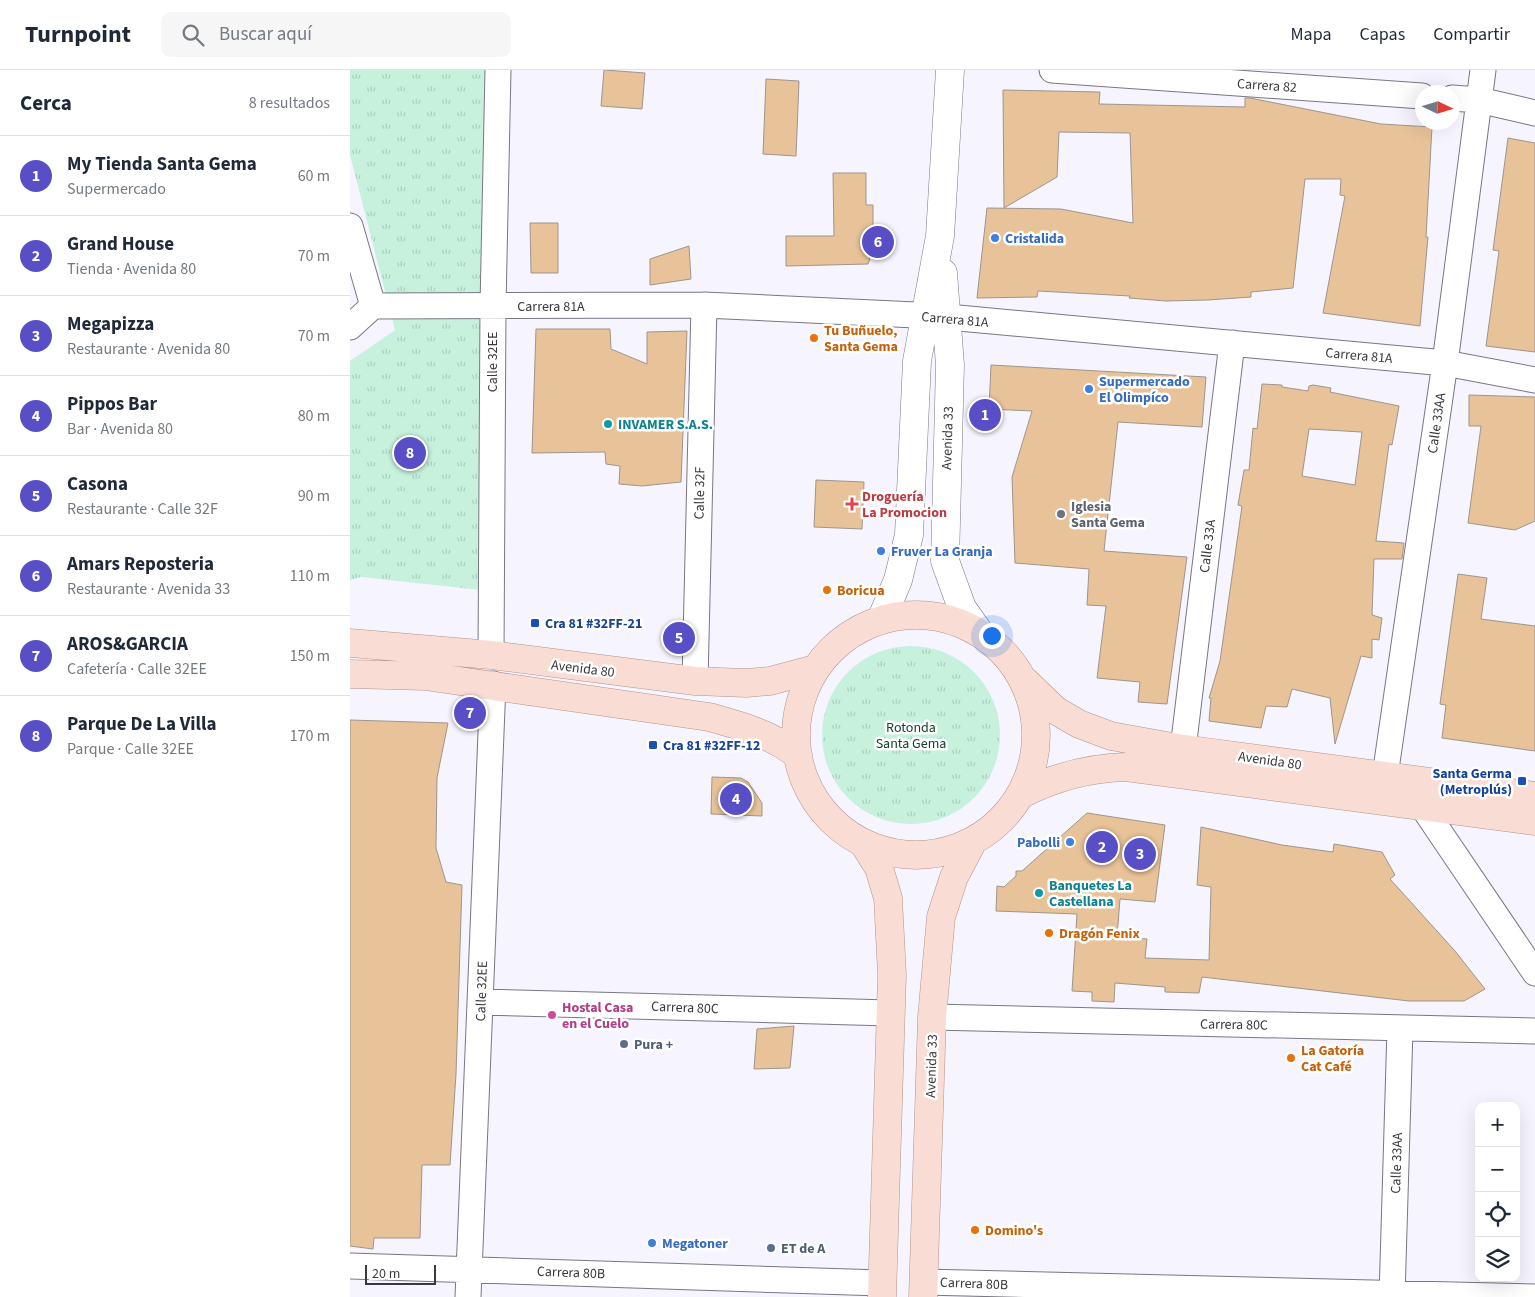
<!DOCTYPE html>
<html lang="es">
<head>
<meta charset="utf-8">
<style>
	:root { --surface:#fff; --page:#f6f6f7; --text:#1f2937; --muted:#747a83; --line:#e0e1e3; --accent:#584fc7 }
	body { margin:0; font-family:"Source Sans 3",sans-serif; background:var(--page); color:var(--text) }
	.controls { position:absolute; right:15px; bottom:15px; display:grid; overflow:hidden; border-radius:10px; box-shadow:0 5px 20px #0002 }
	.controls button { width:45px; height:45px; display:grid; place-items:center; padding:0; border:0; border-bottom:1px solid var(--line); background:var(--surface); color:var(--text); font:25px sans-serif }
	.compass { position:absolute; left:1065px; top:15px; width:45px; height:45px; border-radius:50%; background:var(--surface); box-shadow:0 5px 20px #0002; rotate:94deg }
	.scale { position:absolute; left:15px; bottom:12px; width:71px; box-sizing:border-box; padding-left:5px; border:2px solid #39383c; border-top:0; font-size:14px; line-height:18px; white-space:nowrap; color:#39383c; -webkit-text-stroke:4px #fff; paint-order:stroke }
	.you { position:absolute; left:641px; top:565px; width:18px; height:18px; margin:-12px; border:4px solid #fff; border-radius:50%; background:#1a73e8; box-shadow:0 0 0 8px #1a73e833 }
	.badge { display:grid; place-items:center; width:32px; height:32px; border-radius:50%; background:var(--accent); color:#fff; font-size:16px; font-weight:700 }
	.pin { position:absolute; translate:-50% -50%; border:2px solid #fff; box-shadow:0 1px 5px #0006 }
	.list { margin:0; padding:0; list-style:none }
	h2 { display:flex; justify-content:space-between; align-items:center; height:65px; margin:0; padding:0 20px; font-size:21px }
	h2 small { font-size:16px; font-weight:400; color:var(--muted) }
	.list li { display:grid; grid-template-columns:32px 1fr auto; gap:15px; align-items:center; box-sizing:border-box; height:80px; padding:0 20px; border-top:1px solid var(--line) }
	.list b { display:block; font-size:19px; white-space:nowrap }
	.list p { margin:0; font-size:16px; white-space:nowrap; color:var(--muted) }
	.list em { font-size:16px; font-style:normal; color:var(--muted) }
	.icon { flex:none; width:28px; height:28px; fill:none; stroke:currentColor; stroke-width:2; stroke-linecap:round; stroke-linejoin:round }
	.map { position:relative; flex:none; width:1185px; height:1227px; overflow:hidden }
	header { display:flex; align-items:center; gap:30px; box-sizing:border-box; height:70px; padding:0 25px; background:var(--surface); border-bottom:1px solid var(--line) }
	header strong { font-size:24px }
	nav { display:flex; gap:28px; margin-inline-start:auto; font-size:18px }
	.search { width:350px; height:45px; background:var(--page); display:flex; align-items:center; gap:12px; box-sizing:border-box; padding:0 18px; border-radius:10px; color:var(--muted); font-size:19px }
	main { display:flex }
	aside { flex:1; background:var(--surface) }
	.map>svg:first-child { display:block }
	.grass { fill:url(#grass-tufts) }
	.building { fill:#e8c298; stroke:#9e958d; fill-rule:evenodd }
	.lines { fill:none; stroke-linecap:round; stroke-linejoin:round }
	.street-casing { stroke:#797782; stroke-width:27 }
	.secondary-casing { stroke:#797782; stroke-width:29 }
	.primary-casing { stroke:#b3938c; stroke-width:29 }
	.street { stroke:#fff; stroke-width:25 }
	.secondary { stroke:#fff; stroke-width:28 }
	.primary { stroke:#f9dcd4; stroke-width:28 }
	.shop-dot { fill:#3f7fe0; stroke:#fff; stroke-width:2 }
	.food-dot { fill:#e8710a; stroke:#fff; stroke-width:2 }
	.culture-dot { fill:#0f9aa8; stroke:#fff; stroke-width:2 }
	.health-dot { fill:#e0444e; stroke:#fff; stroke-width:2 }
	.worship-dot { fill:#6b7280; stroke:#fff; stroke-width:2 }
	.transit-dot { fill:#1a4fb4; stroke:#fff; stroke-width:2 }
	.hotel-dot { fill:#d1479c; stroke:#fff; stroke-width:2 }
	.service-dot { fill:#5c6f8a; stroke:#fff; stroke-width:2 }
	.labels { text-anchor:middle; stroke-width:5; stroke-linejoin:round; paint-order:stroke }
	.street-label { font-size:14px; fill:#39383c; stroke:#fff }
	.shop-label { font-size:14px; font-weight:bold; fill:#366cbe; stroke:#fff; text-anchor:start }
	.food-label { font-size:14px; font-weight:bold; fill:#c56008; stroke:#fff; text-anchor:start }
	.culture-label { font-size:14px; font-weight:bold; fill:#0d838f; stroke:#fff; text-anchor:start }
	.health-label { font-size:14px; font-weight:bold; fill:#be3a42; stroke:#fff; text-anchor:start }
	.worship-label { font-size:14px; font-weight:bold; fill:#5b616d; stroke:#fff; text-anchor:start }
	.transit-label { font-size:14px; font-weight:bold; fill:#164399; stroke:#fff; text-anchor:start }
	.park-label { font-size:14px; fill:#134230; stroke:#fff }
	.hotel-label { font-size:14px; font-weight:bold; fill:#b23c85; stroke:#fff; text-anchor:start }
	.service-label { font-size:14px; font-weight:bold; fill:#4e5e75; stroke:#fff; text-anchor:start }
</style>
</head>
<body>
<header>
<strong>Turnpoint</strong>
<div class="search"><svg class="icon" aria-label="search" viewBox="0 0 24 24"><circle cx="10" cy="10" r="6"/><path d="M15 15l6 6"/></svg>Buscar aquí</div>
<nav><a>Mapa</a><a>Capas</a><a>Compartir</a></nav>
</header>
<main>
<aside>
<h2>Cerca<small>8 resultados</small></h2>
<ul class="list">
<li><span class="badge">1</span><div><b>My Tienda Santa Gema</b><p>Supermercado</p></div><em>60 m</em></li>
<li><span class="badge">2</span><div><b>Grand House</b><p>Tienda · Avenida 80</p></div><em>70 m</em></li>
<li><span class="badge">3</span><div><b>Megapizza</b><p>Restaurante · Avenida 80</p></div><em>70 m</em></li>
<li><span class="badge">4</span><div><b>Pippos Bar</b><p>Bar · Avenida 80</p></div><em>80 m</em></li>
<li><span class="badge">5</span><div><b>Casona</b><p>Restaurante · Calle 32F</p></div><em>90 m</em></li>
<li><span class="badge">6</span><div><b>Amars Reposteria</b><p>Restaurante · Avenida 33</p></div><em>110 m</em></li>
<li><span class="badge">7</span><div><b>AROS&amp;GARCIA</b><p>Cafetería · Calle 32EE</p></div><em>150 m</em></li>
<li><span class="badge">8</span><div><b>Parque De La Villa</b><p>Parque · Calle 32EE</p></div><em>170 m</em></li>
</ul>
</aside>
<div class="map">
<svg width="1185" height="1227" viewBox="0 0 1185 1227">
	<defs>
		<pattern id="grass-tufts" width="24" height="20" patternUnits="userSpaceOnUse" patternTransform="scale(1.25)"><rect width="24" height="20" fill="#c7f1dd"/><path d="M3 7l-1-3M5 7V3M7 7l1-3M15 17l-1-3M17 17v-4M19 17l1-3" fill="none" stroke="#accfbf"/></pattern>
	</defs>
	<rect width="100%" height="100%" fill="#f6f4fe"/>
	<path class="grass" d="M0,0h144l-13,520 -120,-13 -11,3v-219l45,-31 -45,-175z
		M472 665a89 89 0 1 1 178 0a89 89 0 1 1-178 0Z"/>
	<path class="building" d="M254,0l41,3 -3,36 -41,-3z
		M416,9l33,2 -3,75 -33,-2z
		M653,20l97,2 -1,12 146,3v-9h5l131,26 51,3 -6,110h2l-8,89 -97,-13 22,-117 -5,-1 1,-16h-36l-12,109 -42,4v5l-43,3 -42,1 -37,-3 1,-2 -92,-5 -1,6 -60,1 10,-90 74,1 72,14 -3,-90 -71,-1 -2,45 -53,31z
		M1158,68l27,5v209l-49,-6 13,-95 -6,-1z
		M483,103h33v32h7v29h12l2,20 -15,-1 -4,11 -82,2v-30h48z
		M180,153h28v50h-27z
		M339,176l2,33 -41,6v-26z
		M186,259h74l1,20 36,15v-32l40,-1 -6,151 -39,4 -23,-2 1,-18 -14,-2 -1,-12 -73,1z
		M641,295l215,12 -4,50 -84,-5 -14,129 83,6 -20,147 -29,-2 2,-20 -43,-4 9,-72 -19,-1 2,-36 -74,-6 -3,-86 20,-66 -43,-2z
		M912,314l20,1v2l26,4 1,-5 4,-1 18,3 -1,4 69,14 -7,39 -3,-1 -13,97 28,2 -2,16h-28l-2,56 10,3 -3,22 -7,-1v19l-11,-2 -26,88 -5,-46 -38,-9 -5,18 -21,-1 -5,22 -52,-7 2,-23h-2l11,-37 22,-155 -4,-1 6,-35h5l4,-42 4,1zM959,359l53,3 -7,53 -53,-9z
		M1119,325l66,2v124l-20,9 -47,-7 13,-97h-12z
		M466,410l48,2 -2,47 -48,-2z
		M1108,504l29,4 -6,41 54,7v125l-93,-13 4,-33 -6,-1z
		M0,650l98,3 -11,55 -1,70 10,34 16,3 -6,189 -6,91h-28l-2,73h-46l-1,11 -23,-3z
		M362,707l29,1 7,4 14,21v13l-51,-2z
		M737,743l78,12 -10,77 -35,-3 -3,38 30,2 -2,19 64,2 2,-73 -14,-2 4,-58 81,18 51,7 1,-8 48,8 13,23 -5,4 65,72 30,38 -21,12h-55l-207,-24 -3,16 -34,-1v-5l-50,-4 -1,19 -22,-1v-9l-20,-1 5,-77 -81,-3 1,-25 7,1 12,-11v-5h6z
		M444,956l-4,42 -36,1 3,-40z"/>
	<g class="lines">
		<g class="street-casing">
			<path id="street" d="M702,0l370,26
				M1102,28l27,2 56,13
				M0,156l23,80
				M0,257l23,-21 331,-1 233,11 508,47 90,17
				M141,585l2,-349 5,-236
				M345,611l9,-376
				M833,679l49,-406
				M1035,706l60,-413 38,-293
				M1072,736l113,167
				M130,932l410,11
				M582,947l603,14
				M0,1196l532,17
				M573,1212l612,15
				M118,1227l25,-613
				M1042,1227l8,-268"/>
		</g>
		<g class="secondary-casing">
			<path id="secondary" d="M593,203l7,92 -5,196 17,47 17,24
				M531,550l17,-40 11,-45 8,-174 23,-125 10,-166"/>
		</g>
		<g class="primary-casing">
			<path id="primary" d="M446 665a120 120 0 1 1 240 0a120 120 0 1 1-240 0Z
				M0,573l141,12 204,26 51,2 24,-2 45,-12
				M0,604l75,2 284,41c32,9 62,17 89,38
				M676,612l29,28 24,14 32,12 72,13 352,47
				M670,725c34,-18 68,-27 106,-28l409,54
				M514,774l15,24 9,30 4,77 -10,322
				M573,1227l9,-280 9,-100 13,-40 19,-36"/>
		</g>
		<use href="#street" class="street"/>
		<use href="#secondary" class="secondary"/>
		<use href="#primary" class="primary"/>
	</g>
	<g class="shop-dot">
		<circle cx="645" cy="168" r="5"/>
		<circle cx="739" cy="319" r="5"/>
		<circle cx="531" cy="481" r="5"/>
		<circle cx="720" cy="772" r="5"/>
		<circle cx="302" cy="1173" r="5"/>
	</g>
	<g class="food-dot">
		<circle cx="464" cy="268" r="5"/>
		<circle cx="477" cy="520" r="5"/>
		<circle cx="699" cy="863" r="5"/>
		<circle cx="941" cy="988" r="5"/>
		<circle cx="625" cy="1160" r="5"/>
	</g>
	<g class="culture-dot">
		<circle cx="258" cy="354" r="5"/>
		<circle cx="689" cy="823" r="5"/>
	</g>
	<path class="health-dot" d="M499.5 426.5h5v5h5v5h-5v5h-5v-5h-5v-5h5z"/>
	<circle class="worship-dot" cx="711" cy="444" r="5"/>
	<g class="transit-dot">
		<rect x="180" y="548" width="10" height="10" rx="2.5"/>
		<rect x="298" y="670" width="10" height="10" rx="2.5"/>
		<rect x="1167" y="706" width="10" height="10" rx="2.5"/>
	</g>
	<circle class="hotel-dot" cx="202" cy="945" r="5"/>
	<g class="service-dot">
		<circle cx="274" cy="974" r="5"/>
		<circle cx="421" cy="1178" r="5"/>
	</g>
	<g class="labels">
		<g class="street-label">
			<text transform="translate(917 15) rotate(4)" y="5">Carrera 82</text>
			<text x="201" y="241">Carrera 81A</text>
			<text transform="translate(605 249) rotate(5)" y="5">Carrera 81A</text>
			<text transform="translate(1009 285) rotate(5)" y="5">Carrera 81A</text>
			<text transform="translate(142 292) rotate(-90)" y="5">Calle 32EE</text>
			<text transform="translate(1086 353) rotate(-82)" y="5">Calle 33AA</text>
			<text transform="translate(597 368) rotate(-88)" y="5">Avenida 33</text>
			<text transform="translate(349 423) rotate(-89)" y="5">Calle 32F</text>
			<text transform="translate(857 476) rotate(-83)" y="5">Calle 33A</text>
			<text transform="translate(233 598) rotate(7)" y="5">Avenida 80</text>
			<text transform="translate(920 690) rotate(8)" y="5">Avenida 80</text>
			<text transform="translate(131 921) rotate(-88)" y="5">Calle 32EE</text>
			<text transform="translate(335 937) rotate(2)" y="5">Carrera 80C</text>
			<text transform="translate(884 954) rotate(1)" y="5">Carrera 80C</text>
			<text transform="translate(581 996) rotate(-88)" y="5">Avenida 33</text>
			<text transform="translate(1046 1093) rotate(-88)" y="5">Calle 33AA</text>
			<text transform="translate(221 1202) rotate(2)" y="5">Carrera 80B</text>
			<text transform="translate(624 1213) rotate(2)" y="5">Carrera 80B</text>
		</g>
		<g class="shop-label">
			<text x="655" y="173">Cristalida</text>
			<text x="749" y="316">Supermercado<tspan x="749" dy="16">El Olimpíco</tspan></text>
			<text x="541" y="486">Fruver La Granja</text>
			<text x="710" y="777" text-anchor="end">Pabolli</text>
			<text x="312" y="1178">Megatoner</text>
		</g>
		<g class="food-label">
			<text x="474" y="265">Tu Buñuelo,<tspan x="474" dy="16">Santa Gema</tspan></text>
			<text x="487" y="525">Boricua</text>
			<text x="709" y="868">Dragón Fenix</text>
			<text x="951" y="985">La Gatoría<tspan x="951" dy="16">Cat Café</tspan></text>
			<text x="635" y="1165">Domino's</text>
		</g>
		<g class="culture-label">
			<text x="268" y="359">INVAMER S.A.S.</text>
			<text x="699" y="820">Banquetes La<tspan x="699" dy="16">Castellana</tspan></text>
		</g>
		<g class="health-label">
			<text x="512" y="431">Droguería<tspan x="512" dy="16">La Promocion</tspan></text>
		</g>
		<g class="worship-label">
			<text x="721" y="441">Iglesia<tspan x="721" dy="16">Santa Gema</tspan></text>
		</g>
		<g class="transit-label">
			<text x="195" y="558">Cra 81 #32FF-21</text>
			<text x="313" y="680">Cra 81 #32FF-12</text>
			<text x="1162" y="708" text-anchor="end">Santa Germa<tspan x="1162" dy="16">(Metroplús)</tspan></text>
		</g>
		<g class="park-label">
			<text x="561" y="662">Rotonda<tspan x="561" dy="16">Santa Gema</tspan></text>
		</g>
		<g class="hotel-label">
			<text x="212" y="942">Hostal Casa<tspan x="212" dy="16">en el Cuelo</tspan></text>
		</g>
		<g class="service-label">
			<text x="284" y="979">Pura +</text>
			<text x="431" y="1183">ET de A</text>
		</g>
	</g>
</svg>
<div class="controls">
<button>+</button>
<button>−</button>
<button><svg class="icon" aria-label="locate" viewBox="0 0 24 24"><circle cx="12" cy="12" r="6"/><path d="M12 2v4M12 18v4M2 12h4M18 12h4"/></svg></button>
<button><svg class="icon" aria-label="layers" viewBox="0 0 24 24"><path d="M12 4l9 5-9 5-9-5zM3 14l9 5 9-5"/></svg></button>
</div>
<svg class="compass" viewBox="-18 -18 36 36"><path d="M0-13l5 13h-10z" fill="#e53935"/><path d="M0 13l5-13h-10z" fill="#747a83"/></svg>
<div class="scale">20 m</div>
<div class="you"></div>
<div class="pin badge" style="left:635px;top:345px">1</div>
<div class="pin badge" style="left:752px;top:777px">2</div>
<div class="pin badge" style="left:790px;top:784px">3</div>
<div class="pin badge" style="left:386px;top:729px">4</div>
<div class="pin badge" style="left:329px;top:568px">5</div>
<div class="pin badge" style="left:528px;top:172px">6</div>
<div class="pin badge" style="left:120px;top:643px">7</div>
<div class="pin badge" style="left:60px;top:383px">8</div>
</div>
</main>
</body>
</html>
